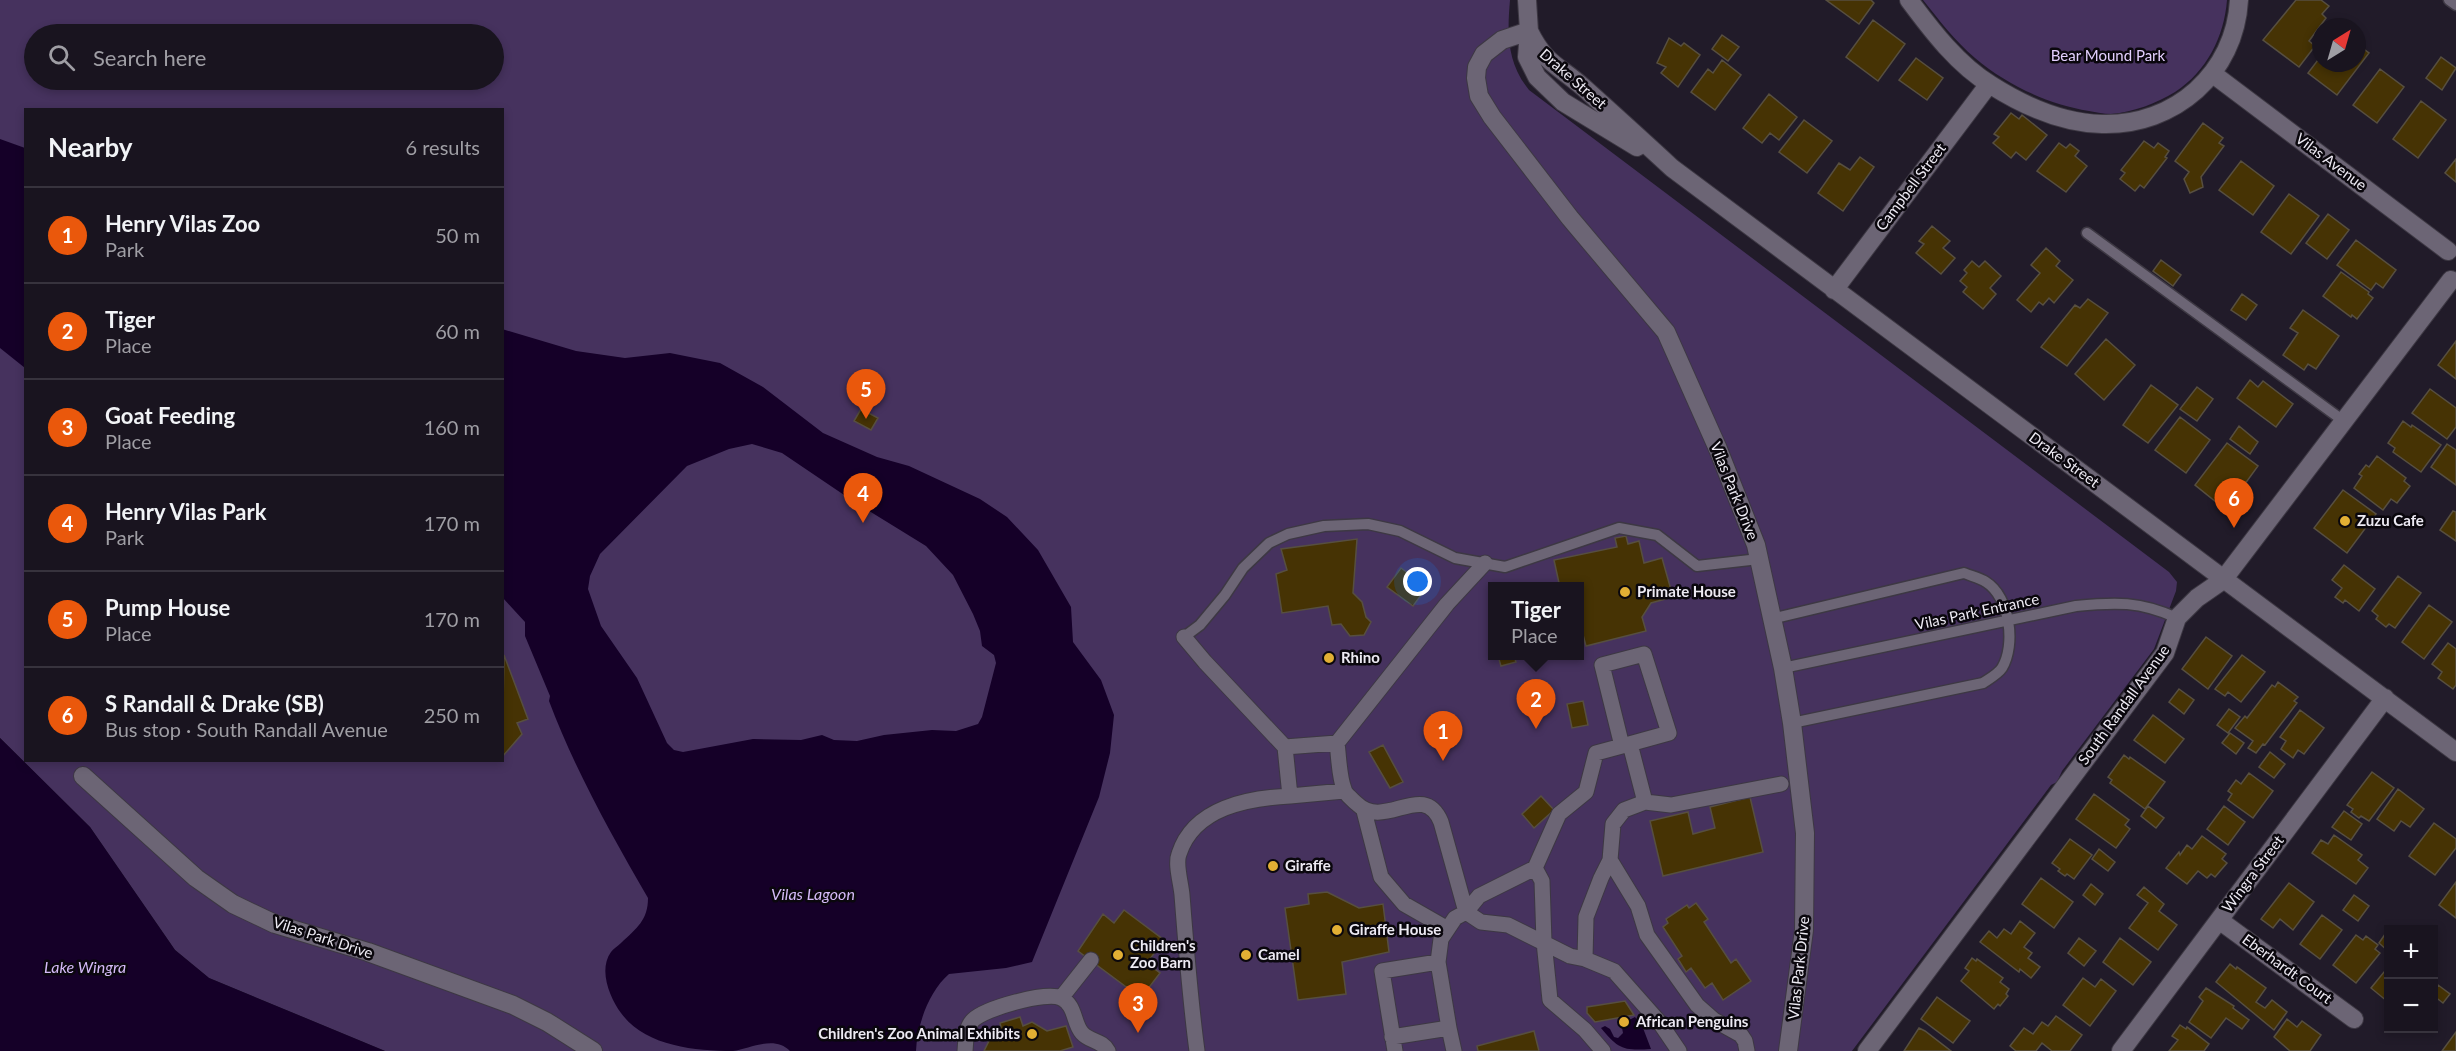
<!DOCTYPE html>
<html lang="en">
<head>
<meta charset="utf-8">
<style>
	:root { --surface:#19141f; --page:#26212c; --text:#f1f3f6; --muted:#9f9ea4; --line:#37333d; --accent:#ea580c }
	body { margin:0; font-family:Lato,sans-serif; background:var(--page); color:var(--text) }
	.controls { position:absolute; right:18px; bottom:18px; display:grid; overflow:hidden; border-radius:0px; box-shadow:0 3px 9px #0003 }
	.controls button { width:54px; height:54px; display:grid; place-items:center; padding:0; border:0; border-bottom:2px solid var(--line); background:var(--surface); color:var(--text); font:30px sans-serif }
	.compass { position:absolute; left:2312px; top:18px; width:54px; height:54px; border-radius:50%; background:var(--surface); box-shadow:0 3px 9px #0003; rotate:37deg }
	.you { position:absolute; left:1418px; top:582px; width:21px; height:21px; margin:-15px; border:4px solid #fff; border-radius:50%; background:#1a73e8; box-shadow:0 0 0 9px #1a73e833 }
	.badge { display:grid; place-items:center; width:39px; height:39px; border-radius:50%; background:var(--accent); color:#fff; font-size:20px; font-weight:700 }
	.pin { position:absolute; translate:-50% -50px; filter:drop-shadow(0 2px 3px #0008) }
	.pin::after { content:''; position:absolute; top:32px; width:21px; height:18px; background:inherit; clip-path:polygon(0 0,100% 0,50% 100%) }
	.popup { position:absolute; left:1488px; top:582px; width:96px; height:78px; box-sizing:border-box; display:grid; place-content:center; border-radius:0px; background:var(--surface); filter:drop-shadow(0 2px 4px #0005); font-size:20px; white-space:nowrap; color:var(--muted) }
	.popup b { font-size:22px; color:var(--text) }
	.popup::after { content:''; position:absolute; left:50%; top:100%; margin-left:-12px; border:12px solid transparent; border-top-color:var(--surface) }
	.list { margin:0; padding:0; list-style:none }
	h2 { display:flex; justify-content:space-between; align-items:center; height:78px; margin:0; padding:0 24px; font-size:26px }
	h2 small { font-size:20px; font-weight:400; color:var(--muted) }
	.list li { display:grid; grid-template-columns:39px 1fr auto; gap:18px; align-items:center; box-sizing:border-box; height:96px; padding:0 24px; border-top:2px solid var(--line) }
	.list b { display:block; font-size:22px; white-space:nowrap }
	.list p { margin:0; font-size:20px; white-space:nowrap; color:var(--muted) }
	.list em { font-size:20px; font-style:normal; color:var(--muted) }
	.icon { flex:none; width:33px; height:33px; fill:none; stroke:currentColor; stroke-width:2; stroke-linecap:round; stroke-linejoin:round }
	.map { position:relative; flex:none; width:2456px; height:1051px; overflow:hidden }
	.search { position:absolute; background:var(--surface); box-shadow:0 3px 9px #0003; left:24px; top:24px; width:480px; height:66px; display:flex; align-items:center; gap:15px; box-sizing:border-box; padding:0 21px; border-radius:33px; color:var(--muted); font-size:22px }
	.panel { position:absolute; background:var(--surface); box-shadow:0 3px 9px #0003; left:24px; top:108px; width:480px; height:654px; border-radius:0px }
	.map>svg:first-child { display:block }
	.green { fill:#46325e; fill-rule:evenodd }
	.water { fill:#150028; fill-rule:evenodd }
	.building { fill:#463304; stroke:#574f40; stroke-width:1.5 }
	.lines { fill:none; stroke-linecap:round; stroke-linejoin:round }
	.service-casing { stroke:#3d3843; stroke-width:13 }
	.pedestrian-casing { stroke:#3d3843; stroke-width:17 }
	.minor-casing { stroke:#3d3843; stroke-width:20 }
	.service { stroke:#6c6575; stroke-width:10 }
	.pedestrian { stroke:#6c6575; stroke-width:15 }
	.minor { stroke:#6c6575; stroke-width:18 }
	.poi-dot { fill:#e2af34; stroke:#0a070d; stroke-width:2 }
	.labels { text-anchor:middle; stroke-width:5; stroke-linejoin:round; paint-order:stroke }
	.park-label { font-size:15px; fill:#e3cffe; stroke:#0a070d }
	.street-label { font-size:15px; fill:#edeaf3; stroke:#0a070d }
	.poi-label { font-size:15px; font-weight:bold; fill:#edeaf3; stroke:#0a070d; text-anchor:start }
	.water-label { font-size:16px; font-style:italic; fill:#d4baf7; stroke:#0a070d }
</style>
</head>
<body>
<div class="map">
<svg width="2456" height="1051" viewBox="0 0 2456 1051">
	<rect width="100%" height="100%" fill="#211b29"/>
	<path class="green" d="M0,0h1510c-3,34 -3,63 19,90l640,482 8,10 -1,9 -22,58 -92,122 -5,11 -6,3 -199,266h-1467l-176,-73 -34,-28 -85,-123 -90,-89zM34,34h460v46h-460zM26,110h476v650h-476zM1492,586h88v70h-88z
		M1923,0h304c-3,37 -20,71 -52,92 -18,11 -41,20 -64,22 -7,0 -15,-2 -22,-3 -42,-7 -82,-26 -114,-53 -20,-17 -36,-38 -52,-58z"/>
	<path class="water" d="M0,139l25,9v220l-25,-20z
		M502,329l74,22 49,7 45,-5 50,10 43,24 60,46 54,24 32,9 71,33 27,18 31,33 33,57 2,35 28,38 13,35 -4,38 -11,44 -67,165 -26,6 -57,6c-20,17 -32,51 -33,77h-126c-15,-16 -39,-3 -57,0 -39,0 -88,-5 -112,-38 -11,-15 -23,-43 -10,-61 2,-3 7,-6 10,-9 16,-15 27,-23 27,-45 -37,-64 -73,-128 -99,-197l1,-5 -25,-60v-14l-22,-24zM752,444l30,9 71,48 73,45 27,29 20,39 7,17 2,15 12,9 2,8 -14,54 -4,7 -22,7 -24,-1 -48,5 -27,6 -23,-1 -12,-5 -21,5 -48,-1 -70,13 -9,-2 -7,-7 -30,-65 -36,-52 -13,-37 2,-13 10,-22 87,-88 42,-17z
		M0,738l90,89 85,123 34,28 176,73h-385z
		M1635,1017l8,11 8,21c-27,2 -33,0 -50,-21l4,-2 5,3 4,8 4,1 5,-5 -1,-5 3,-6z"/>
	<path class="building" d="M1826,0h45l3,3 -15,21z
		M2296,0h25l8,6 -7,8 4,4 -17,23 6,5 -16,21 -36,-27z
		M1873,20l32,24 -27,37 -32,-24z
		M1722,35l17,12 -11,14 -16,-12z
		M1669,38l12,8 3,-3 16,12 -22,32 -17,-14 5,-6 -9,-4z
		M2357,44l12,9 -32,42 -29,-22 13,-17v7h36z
		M2441,57l15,11 -14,22 -16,-12z
		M1916,58l27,20 -16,22 -28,-20z
		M1722,60l19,15 -26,35 -24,-18 17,-23 5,4z
		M2380,69l24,18 -27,36 -24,-18z
		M1769,94l28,23 -18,23 -9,-7 -8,10 -19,-15z
		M2421,101l25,19 -28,38 -25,-19z
		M2011,113l8,6 3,-4 25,20 -21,25 -10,-8 -5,6 -18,-15 6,-6 -5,-3z
		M1804,120l28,21 -25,32 -28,-21z
		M2203,123l20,15 -4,5 5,3 -23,31 2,10 -13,6 -6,-14 5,-7 -14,-11z
		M2144,141l10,7 4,-5 11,8 -4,6 2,1 -23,30 -4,-3 -5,6 -15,-12 5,-6 -4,-3z
		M2059,143l7,5 4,-4 9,7 -4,5 12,10 -21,26 -29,-21z
		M1860,157l14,10 -31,44 -25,-18 21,-30 11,7z
		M2456,159v23l-11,-9z
		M2241,161l33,25 -21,29 -34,-25z
		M2289,194l30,22 -28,38 -30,-22z
		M2328,214l21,16 -22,29 -21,-16z
		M1932,226l18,15 -7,7 12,10 -14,16 -25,-21 8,-9 -5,-3z
		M2356,240l40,30 -13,18 -7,-5 -5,7 -34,-25z
		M2046,248l14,13 -4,5 17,14 -19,23 -5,-5 -6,7 -4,-3 -8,10 -14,-12 23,-27 -9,-8z
		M2161,260l20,15 -8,11 -20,-15z
		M1972,261l7,6 6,-6 16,15 -11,12 6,6 -13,15 -20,-17 4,-5 -7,-6 7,-8 -3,-3z
		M2341,272l28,20 -1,2 5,4 -16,21 -5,-4 -1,2 -28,-21z
		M2242,294l15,11 -11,15 -15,-10z
		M2088,299l20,14 -41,53 -26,-19 34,-42 5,3z
		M2303,310l36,26 -23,33 -8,-5 -4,6 -21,-15 15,-22 -8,-5z
		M2106,339l29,26 -31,35 -29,-26z
		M2456,341v38l-18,-14z
		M2250,380l8,7 5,-6 30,23 -17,23 -39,-29z
		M2151,385l27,20 -30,38 -25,-18z
		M2197,387l16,12 -16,22 -17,-12z
		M2430,389l26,19v19l-9,12 -35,-26z
		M861,409l17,9 -7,12 -17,-9z
		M2180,417l30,23 -24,33 -31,-23z
		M2403,421l8,6 1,-2 29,20 -20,27 -28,-20 2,-4 -7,-5z
		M2239,426l19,16 -8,12 -20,-15z
		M2227,443l31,23 -32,44 -31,-25z
		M2447,444l9,6v35l-25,-18z
		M2377,456l29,22 -2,3 6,5 -13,17 -6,-4 -8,11 -29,-22 8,-12 -3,-2 7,-9 3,2z
		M2343,490l33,24 -29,39 -33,-25z
		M2453,511l3,1v29l-16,-11z
		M1626,536l2,8 11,-3 5,22 18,-5 11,39 -22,6 -9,14 4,14 -60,15 -4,-15 -2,-2v-43h-39l18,-3 -5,-23 63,-13 -2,-9z
		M1357,539l-4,54 9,9 4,15 5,5 -7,13 -14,1 -9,-12 -9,1 -4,-19 -46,7 -6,-39 11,-4 -6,-21z
		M2344,565l31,24 -16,22 -14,-11 -2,3 -8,-6 7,-9 -10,-8z
		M1401,568l26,19 -14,19 -26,-19z
		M2398,576l23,17 -26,35 -6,-4 -3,3 -10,-8 2,-3 -6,-5z
		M2429,605l23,17 -28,37 -22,-17z
		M2206,637l26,19 -24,33 -26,-20z
		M2448,643l8,6v36l-3,4 -15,-11 4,-6 -10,-8z
		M504,655l24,64 -11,4 5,11 -20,23z
		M2242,655l23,17 -24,30 -13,-10 -3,4 -10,-7z
		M1498,656h16l2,6 -15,4z
		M2278,682l20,15 -4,4 3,2 -32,42 -2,-1 -7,9 -8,-5 5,-7 -18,-13 10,-12 2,2 25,-33 3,2z
		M2179,689l15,11 -10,14 -15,-12z
		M1583,701l5,24 -16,3 -5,-24z
		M2229,709l11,8 -12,16 -11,-8z
		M2300,710l24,18 -20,26 -6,-4 -5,8 -12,-9 5,-8 -6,-4z
		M2153,715l31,24 -19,24 -31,-23z
		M2230,733l14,10 -8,11 -14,-11z
		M1383,745l20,37 -13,6 -21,-36z
		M2270,752l15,12 -11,14 -15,-11z
		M2124,755l5,4 1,-2 35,25 -20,27 -35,-26 2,-3 -4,-3z
		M2372,772l22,16 -25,33 -8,-5 -2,2 -8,-6 2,-3 -6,-4z
		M2249,773l24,18 -20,27 -25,-18 4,-6 -4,-3 8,-11 5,4z
		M2398,789l26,20 -14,18 -9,-6 -7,10 -17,-12z
		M2094,794l35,26 -4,5 5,4 -14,19 -40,-29z
		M1541,796l13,14 -20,18 -12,-14z
		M1750,797l13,55 -100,24 -13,-55 38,-9 5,22 22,-6 -5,-21z
		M2148,806l16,12 -8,10 -15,-12z
		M2224,806l21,16 -17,23 -21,-16z
		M2344,811l18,13 -11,16 -19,-13z
		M2434,823l22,16v9l-21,27 -26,-19z
		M2334,835l28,20 -4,5 10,8 -12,16 -44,-31 9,-13 7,4z
		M2202,836l24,18 -4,5 5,4 -12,14 -4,-3 -4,4 -9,-7 -11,13 -21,-16 13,-16 1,3 7,-10 5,4z
		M2070,839l22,16 -18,24 -7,-5 -2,2 -7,-5 2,-2 -8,-6z
		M2099,849l16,13 -7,9 -16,-12z
		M2041,878l32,24 -19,26 -32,-24z
		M2456,882v36l-17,-13z
		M2289,883l25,19 -21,28 -13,-11 -7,9 -12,-9z
		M2091,884l12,10 -8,11 -12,-10z
		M2144,887l20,17 -5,7 18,14 -19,25 -29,-22 19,-25 -11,-8z
		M1327,892l32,16 24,-4 6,48 -47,10 4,32 -48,6 -13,-92 24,-4 -1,-10z
		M2354,895l15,11 -11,15 -15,-11z
		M1696,903l12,16 -4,3 27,41 5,-4 15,22 -28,19 -11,-17 -7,5 -14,-20 -5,4 -8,-13 4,-3 -19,-29 5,-4 -2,-4 21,-14 2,3z
		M1124,910l40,30 -17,23 13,10 -19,25 -63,-47 25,-37 11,9z
		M2322,915l20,15 -22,29 -20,-15z
		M2020,921l15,12 -11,14 8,6 -4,5 12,9 -9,11 -11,-9 -1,3 -39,-30 9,-11 8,7 7,-9 7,5z
		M2388,930v21l-9,-8z
		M2356,935l7,5 3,-4 12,9 -3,4 5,4 -24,30 -23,-18z
		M2079,938l17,13 -12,15 -16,-13z
		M2120,938l31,24 -18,23 -30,-23z
		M1972,958l4,3 1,-2 26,19 -3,4 9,7 -3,5 2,2 -8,10 -2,-2 -4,5 -33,-28 8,-10 -4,-3z
		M2230,964l6,5 1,-2 29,21 -10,14 9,6 7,-8 15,12 -13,18 -58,-48z
		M2384,972l4,1v29l-17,-14z
		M2083,978l12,9 6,-8 15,12 -26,35 -27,-21z
		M2438,985l12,9 -7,9 -9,-7v-5z
		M2206,988l28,18 -1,2 16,12 -7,9 -16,-11 -15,20 -22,-16 14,-21 -4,-4z
		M1937,997l33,24 -17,22 -32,-24z
		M1625,1001l9,14 -39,7 -8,-9v-6z
		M2056,1016l26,19 -12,16h-18l-10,-8 -6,8h-20l-6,-5 14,-18 9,6 9,-12 6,4z
		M1020,1017l3,9 9,-4 15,9 19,-5 7,21 -13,4h-76l9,-18 2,1 6,-7 -1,-4z
		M2287,1019l10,8 5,-6 19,14 -11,16h-20l-16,-14z
		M2180,1025l6,4 1,-2 22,17 -5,7h-35l9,-11 -6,-4z
		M1919,1028l6,3 26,20h-47z
		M1534,1031l5,20h-61l-1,-5z
		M2456,1032v19h-14z"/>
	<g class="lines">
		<g class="service-casing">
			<path id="service" d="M2449,0l7,5
				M2087,233l258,189
				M1771,619l193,-46c7,3 16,5 22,9 24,15 30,63 16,86 -4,6 -13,11 -19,15l-191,40
				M1184,637l16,-12 25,-30 18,-27 26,-25 19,-9 36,-8 44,-2 32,7 55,27 50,9 114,-39 38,7 40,31 62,-7
				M1783,668l293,-62c39,-4 64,-5 101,12"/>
		</g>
		<g class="pedestrian-casing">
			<path id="pedestrian" d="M1184,637l21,25 80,85
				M1644,654l25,79 -47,13 -20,-81z
				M1337,743l110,-139 38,-41
				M1344,791l-54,5 -5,-49 52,-4c2,15 2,33 7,46 1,5 8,10 12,14 29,29 67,-24 85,19l25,90 15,10 27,3 62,31 15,3 29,12 46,52 19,28
				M1645,802l26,3 110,-21
				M1364,811l17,66 23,27 42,24
				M1610,860l28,46 9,29 50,70 17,15 27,15 4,6 2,10
				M1535,868l7,13 2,61 6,58 35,30 18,21
				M1585,959l1,-42 15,-39 9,-18 3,-36 11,-14 21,-8 -15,-58
				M1438,962l3,-23 14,-21 11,-6 13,-16 56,-28 24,-54 27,-22 10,-39 26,-7
				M1061,998l30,-38
				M1449,1028l5,23
				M1392,1037l57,-9 -11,-66 -56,9 13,80
				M965,1051c1,-10 0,-23 8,-31 13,-12 73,-29 88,-22 15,7 12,25 21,35 8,9 20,7 26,18
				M1197,1051c-7,-52 -11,-104 -15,-156 -1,-12 -7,-31 -3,-41 15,-47 70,-56 111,-58"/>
		</g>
		<g class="minor-casing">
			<path id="minor" d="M1527,0l2,31 -2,26 10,20 26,25 74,45
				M1909,0c23,31 49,65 82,85 33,21 72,38 111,39 73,2 133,-51 137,-124
				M1529,31c16,33 29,34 54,56 30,27 60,54 89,81l784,584
				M1529,31l-27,9 -18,14 -7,13 -1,11 3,18 13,21 78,101 96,114 52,117 38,96 27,123 9,55 13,110 -1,97 -16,121
				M2213,74l235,177
				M1834,290l155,-206
				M83,776l113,102 37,26 42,20 93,28 145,53 34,17 46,29
				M2219,920l135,99
				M1867,1051l298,-398 12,-35 20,-20 26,-18 228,-300
				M2121,1051l264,-353"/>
		</g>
		<use href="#service" class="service"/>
		<use href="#pedestrian" class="pedestrian"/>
		<use href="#minor" class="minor"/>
	</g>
	<g class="poi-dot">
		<circle cx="2345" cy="521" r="6"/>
		<circle cx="1625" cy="592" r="6"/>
		<circle cx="1329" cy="658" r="6"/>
		<circle cx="1273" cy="866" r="6"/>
		<circle cx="1337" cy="930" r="6"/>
		<circle cx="1118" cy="955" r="6"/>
		<circle cx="1246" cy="955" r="6"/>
		<circle cx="1624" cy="1022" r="6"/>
		<circle cx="1032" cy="1034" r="6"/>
	</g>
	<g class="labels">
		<g class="park-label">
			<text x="2108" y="61">Bear Mound Park</text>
		</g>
		<g class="street-label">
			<text transform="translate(1573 79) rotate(41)" y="5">Drake Street</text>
			<text transform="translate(2331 162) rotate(37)" y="5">Vilas Avenue</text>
			<text transform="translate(1911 187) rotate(-53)" y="5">Campbell Street</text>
			<text transform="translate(2064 460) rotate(36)" y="5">Drake Street</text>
			<text transform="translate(1734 491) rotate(68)" y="5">Vilas Park Drive</text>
			<text transform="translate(1977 612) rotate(-12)" y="5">Vilas Park Entrance</text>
			<text transform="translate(2124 705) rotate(-54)" y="5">South Randall Avenue</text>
			<text transform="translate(2253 874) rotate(-53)" y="5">Wingra Street</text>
			<text transform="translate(323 938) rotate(18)" y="5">Vilas Park Drive</text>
			<text transform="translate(1799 968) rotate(-84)" y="5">Vilas Park Drive</text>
			<text transform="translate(2287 969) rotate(36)" y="5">Eberhardt Court</text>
		</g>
		<g class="poi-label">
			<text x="2357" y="526">Zuzu Cafe</text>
			<text x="1637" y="597">Primate House</text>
			<text x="1341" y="663">Rhino</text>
			<text x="1285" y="871">Giraffe</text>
			<text x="1349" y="935">Giraffe House</text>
			<text x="1130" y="951">Children's<tspan x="1130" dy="17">Zoo Barn</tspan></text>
			<text x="1258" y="960">Camel</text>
			<text x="1636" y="1027">African Penguins</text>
			<text x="1020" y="1039" text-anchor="end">Children's Zoo Animal Exhibits</text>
		</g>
		<g class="water-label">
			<text x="813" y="900">Vilas Lagoon</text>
			<text x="85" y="973">Lake Wingra</text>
		</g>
	</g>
</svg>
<div class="controls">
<button>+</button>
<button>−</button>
</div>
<svg class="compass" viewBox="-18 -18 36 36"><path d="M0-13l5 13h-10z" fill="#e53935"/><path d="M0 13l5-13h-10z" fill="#9f9ea4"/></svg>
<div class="you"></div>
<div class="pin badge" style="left:1443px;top:761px">1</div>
<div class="pin badge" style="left:1536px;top:729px">2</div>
<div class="popup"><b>Tiger</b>Place</div>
<div class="pin badge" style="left:1138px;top:1033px">3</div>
<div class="pin badge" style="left:863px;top:523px">4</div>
<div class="pin badge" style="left:866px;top:419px">5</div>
<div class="pin badge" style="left:2234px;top:528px">6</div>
<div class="search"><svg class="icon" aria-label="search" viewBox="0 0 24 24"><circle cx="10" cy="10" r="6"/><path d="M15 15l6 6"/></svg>Search here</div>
<section class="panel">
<h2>Nearby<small>6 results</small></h2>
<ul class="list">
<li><span class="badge">1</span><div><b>Henry Vilas Zoo</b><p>Park</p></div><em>50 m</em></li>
<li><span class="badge">2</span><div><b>Tiger</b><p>Place</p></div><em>60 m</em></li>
<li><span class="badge">3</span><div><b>Goat Feeding</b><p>Place</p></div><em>160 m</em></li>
<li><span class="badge">4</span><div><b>Henry Vilas Park</b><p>Park</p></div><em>170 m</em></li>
<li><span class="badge">5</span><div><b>Pump House</b><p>Place</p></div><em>170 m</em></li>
<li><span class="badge">6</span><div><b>S Randall &amp; Drake (SB)</b><p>Bus stop · South Randall Avenue</p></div><em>250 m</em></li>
</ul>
</section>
</div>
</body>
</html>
